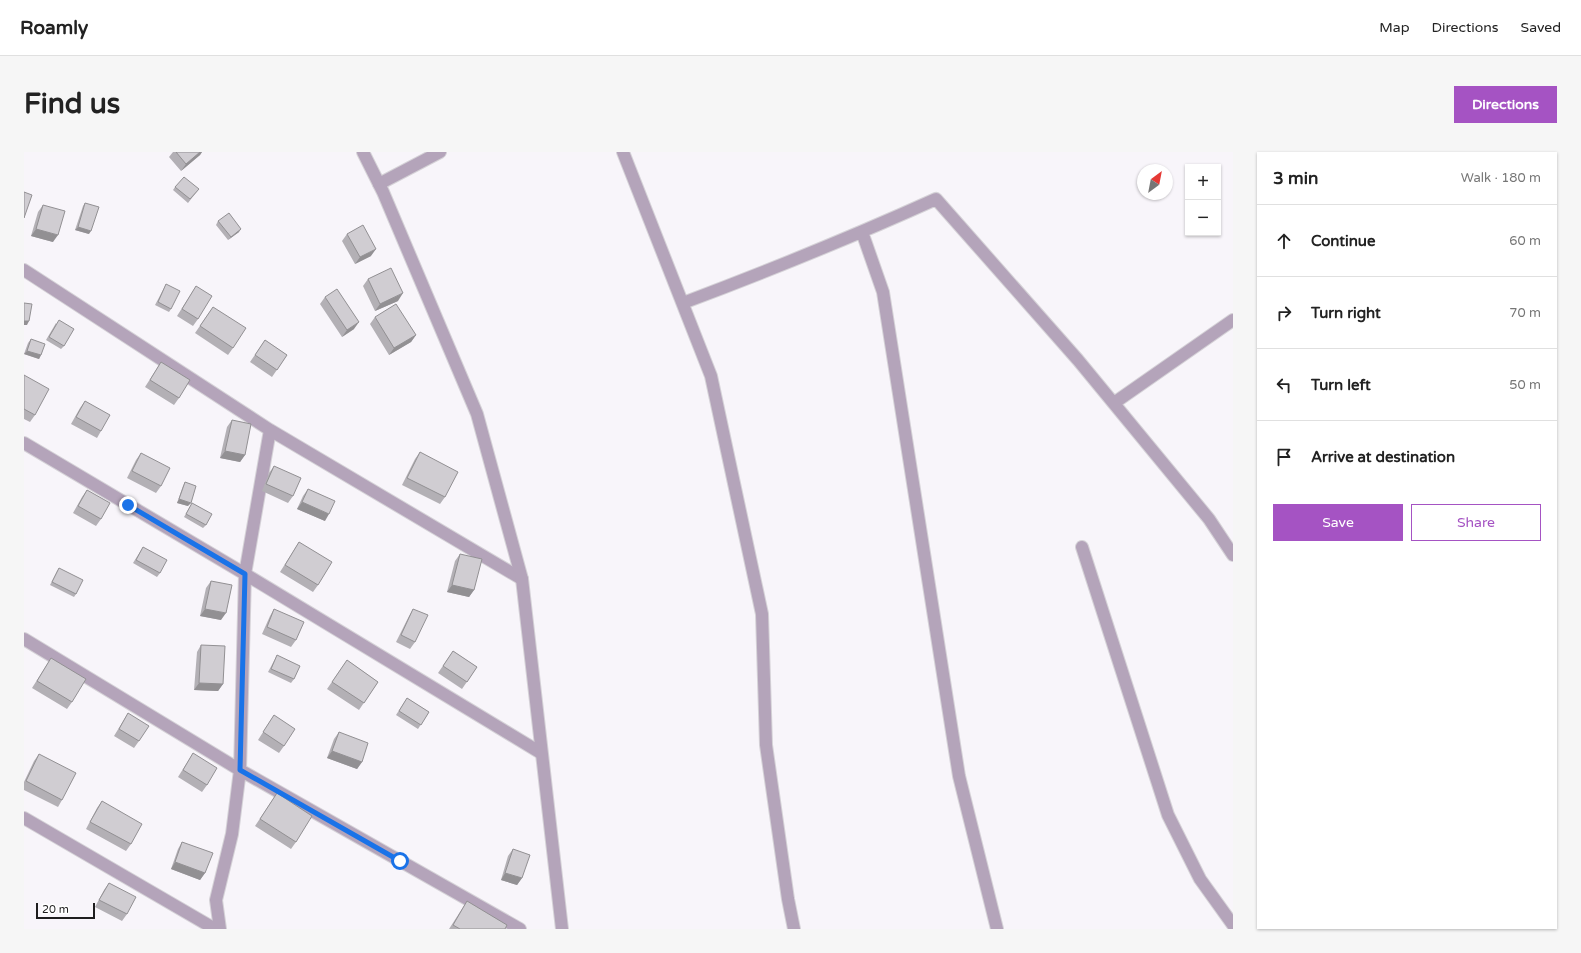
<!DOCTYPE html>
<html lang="en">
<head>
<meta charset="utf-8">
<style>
	:root { --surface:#fff; --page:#f6f6f6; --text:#222; --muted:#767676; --line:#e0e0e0; --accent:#a553c3 }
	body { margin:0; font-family:"Varela Round",sans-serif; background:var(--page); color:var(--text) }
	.controls { position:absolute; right:12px; top:12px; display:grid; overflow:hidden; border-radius:0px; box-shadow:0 1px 3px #0004 }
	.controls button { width:36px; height:36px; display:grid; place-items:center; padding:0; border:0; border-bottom:1px solid var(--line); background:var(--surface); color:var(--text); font:20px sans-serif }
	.compass { position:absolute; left:1113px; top:12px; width:36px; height:36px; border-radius:50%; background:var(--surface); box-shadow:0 1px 3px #0004; rotate:32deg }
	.scale { position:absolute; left:12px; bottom:10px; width:59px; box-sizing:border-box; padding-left:4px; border:2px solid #1e1d1e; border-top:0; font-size:11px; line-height:14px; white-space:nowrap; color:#1e1d1e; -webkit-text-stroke:3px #fff; paint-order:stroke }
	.stop { position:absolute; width:12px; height:12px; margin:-9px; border:3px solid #1a73e8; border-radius:50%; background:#fff }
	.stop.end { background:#1a73e8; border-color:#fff; box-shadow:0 1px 4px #0008 }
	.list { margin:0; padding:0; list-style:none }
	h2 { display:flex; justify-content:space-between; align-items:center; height:52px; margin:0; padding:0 16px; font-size:17px }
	h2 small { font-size:13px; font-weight:400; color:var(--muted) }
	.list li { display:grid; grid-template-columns:26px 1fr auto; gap:12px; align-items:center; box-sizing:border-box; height:72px; padding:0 16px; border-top:1px solid var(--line) }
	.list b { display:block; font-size:15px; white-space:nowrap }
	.list em { font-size:13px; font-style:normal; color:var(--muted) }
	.actions { display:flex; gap:8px; padding:12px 16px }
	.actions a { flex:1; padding:9px 0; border:1px solid var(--accent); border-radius:0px; text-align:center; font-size:14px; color:var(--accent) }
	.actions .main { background:var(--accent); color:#fff }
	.icon { flex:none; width:22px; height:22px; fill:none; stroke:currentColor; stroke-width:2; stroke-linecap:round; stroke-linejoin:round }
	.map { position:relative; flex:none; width:1209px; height:777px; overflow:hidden; border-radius:0px }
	header { display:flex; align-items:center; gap:24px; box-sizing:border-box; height:56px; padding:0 20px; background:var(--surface); border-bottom:1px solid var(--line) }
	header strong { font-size:19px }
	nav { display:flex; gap:22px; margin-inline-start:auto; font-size:14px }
	.intro { display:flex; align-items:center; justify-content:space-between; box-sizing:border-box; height:96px; padding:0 24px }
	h1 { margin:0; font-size:28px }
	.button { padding:10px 18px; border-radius:0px; background:var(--accent); color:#fff; font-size:14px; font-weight:700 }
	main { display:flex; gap:24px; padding:0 24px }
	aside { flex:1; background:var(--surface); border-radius:0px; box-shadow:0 1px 3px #0004 }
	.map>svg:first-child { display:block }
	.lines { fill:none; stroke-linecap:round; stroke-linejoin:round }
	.minor-casing { stroke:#d5d2d7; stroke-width:14 }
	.tertiary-casing { stroke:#d5d2d7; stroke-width:14 }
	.minor { stroke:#b4a4ba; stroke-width:12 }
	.tertiary { stroke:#b4a4ba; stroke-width:12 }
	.wall { fill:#b3b0b5 }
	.shaded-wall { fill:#929093 }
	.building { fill:#d0cdd2; stroke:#929093 }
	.route { stroke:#1a73e8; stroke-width:5 }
</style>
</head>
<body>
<header>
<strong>Roamly</strong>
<nav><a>Map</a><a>Directions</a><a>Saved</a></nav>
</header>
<div class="intro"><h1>Find us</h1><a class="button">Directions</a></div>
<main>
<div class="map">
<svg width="1209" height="777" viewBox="0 0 1209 777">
	<rect width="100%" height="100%" fill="#f8f5fa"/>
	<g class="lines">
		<g class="minor-casing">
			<path id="minor" d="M599,0l88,224 51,238 4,131 22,154 6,30
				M355,32l61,-32
				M838,80l21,60 76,484 38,153
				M0,118l246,160 252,149
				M659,151c85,-32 169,-66 253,-104l142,161 131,159 24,36
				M1090,251l119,-83
				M0,291l221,131 296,179
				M1058,395l86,268 32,64 33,46
				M0,487l216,131 280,159
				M0,666l191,111
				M196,777l-4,-29 16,-66 8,-64 5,-196 25,-144"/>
		</g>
		<g class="tertiary-casing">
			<path id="tertiary" d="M339,0l20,40 94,222 45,165 40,350"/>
		</g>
		<use href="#minor" class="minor"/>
		<use href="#tertiary" class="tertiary"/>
	</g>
	<path class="wall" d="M149,0h29l-2,3 -19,16 -12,-14z
		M151,35l24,2 -11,14 -15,-13z
		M61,51l4,31 -14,-4 8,-24z
		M19,53l10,37 -22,-6 7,-24z
		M194,69l21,11 -11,8 -12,-15z
		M323,82l24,22 -16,8 -13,-23z
		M344,127l30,22 -23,10 -12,-25z
		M142,132l5,25 -2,3 -14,-7 9,-17z
		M172,134l2,33 -5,7 -16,-10z
		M301,145l29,32 -12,8 -22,-33z
		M189,155l20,41 -5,7 -33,-22z
		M351,165l41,18 -5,7 -22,13 -19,-31z
		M32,171l8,23 -3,3 -15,-9z
		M7,187l10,16 -2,4 -15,-5 4,-11z
		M241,188l22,15 -15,22 -22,-15z
		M137,210l18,36 -5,7 -29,-18z
		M0,223l11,40 -5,7 -6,-3z
		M61,249l16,30 -4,7 -26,-14 9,-16z
		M208,268l13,35 -5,7 -20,-4 7,-31z
		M396,300l25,45 -5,7 -38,-19 13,-26z
		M117,301l20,33 -5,7 -29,-15 9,-18z
		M250,314l19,30 -5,7 -26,-12 7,-18z
		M161,330l3,24 -11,-3 6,-17z
		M284,337l17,32 -28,-12 6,-13z
		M63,338l14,29 -5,7 -23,-13 9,-16z
		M168,351l14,22 -3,3 -19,-11z
		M275,390l19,43 -5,7 -33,-20z
		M119,395l17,26 -3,4 -24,-14z
		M436,402l14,36 -5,7 -22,-5 8,-31z
		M35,416l17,26 -2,3 -24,-12 7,-14z
		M187,429l10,39 -21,-4 6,-28z
		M250,457l22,31 -5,7 -29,-13 8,-18z
		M389,457l2,33 -5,7 -14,-7 13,-26z
		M177,493l22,39 -5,7 -24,-1 3,-38z
		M429,499l24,16 -15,22 -24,-16z
		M253,503l17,24 -3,4 -23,-11 7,-13z
		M27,506l21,44 -5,7 -35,-21z
		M323,508l31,22 -19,28 -32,-21z
		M383,546l22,14 -11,17 -22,-14z
		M104,561l11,28 -5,7 -20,-12z
		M250,563l10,31 -5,7 -21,-13z
		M315,580l23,30 -5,7 -30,-11 7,-19z
		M169,601l14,32 -5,7 -24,-15z
		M15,602l23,46 -4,7 -34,-17v-8l10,-21z
		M253,641l19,49 -5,7 -36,-23z
		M78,649l29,43 -5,7 -40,-22 11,-21z
		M158,690l23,31 -5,7 -29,-11 7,-20z
		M489,697l9,29 -5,7 -16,-5 7,-24z
		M85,731l18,31 -5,7 -27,-14 9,-17z
		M443,749l38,28h-56z"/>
	<path class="shaded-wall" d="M176,0h2l-2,3 -19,16 5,-7z
		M54,75l13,4 -2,3 -14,-4z
		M12,77l22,6 -5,7 -22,-6z
		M217,77l-2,3 -11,8 3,-3z
		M352,97l-5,7 -16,8 5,-7z
		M379,141l-5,8 -23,10 5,-7z
		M0,169h5l-2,4h-3z
		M335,170l-5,7 -12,8 5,-7z
		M392,183l-5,7 -22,13 5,-7z
		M3,199l14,4 -2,4 -15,-5z
		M201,299l20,4 -5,7 -20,-4z
		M155,347l12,4 -3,3 -11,-3z
		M278,350l27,12 -4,7 -28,-12z
		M428,433l22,5 -5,7 -22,-5z
		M181,457l21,4 -5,7 -21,-4z
		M175,531l24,1 -5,7 -24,-1z
		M308,599l30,11 -5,7 -30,-11z
		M151,710l30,11 -5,7 -29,-11z
		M481,721l17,5 -5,7 -16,-5z"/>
	<path class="building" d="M152,0h24l-14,12z
		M160,25l15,12 -9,10 -15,-12z
		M0,40l8,3 -8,23z
		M61,51l14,4 -8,24 -13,-4z
		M19,53l22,6 -7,24 -22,-6z
		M205,61l12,16 -10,8 -13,-16z
		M339,73l13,24 -16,8 -13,-23z
		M367,116l12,25 -23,11 -12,-25z
		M142,132l14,7 -9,18 -13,-7z
		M172,134l16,10 -14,23 -16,-10z
		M313,137l22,33 -12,8 -22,-33z
		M0,151l8,1 -3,17h-5z
		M372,152l20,31 -22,13 -19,-31z
		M189,155l33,21 -13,20 -33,-22z
		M35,168l15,9 -10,17 -15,-9z
		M7,187l14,5 -4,11 -14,-4z
		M241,188l22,15 -10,15 -22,-15z
		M137,210l29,18 -11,18 -29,-18z
		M0,223l25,14 -14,26 -11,-6z
		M61,249l25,14 -9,16 -25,-14z
		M208,268l19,4 -6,31 -20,-4z
		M396,300l38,20 -13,25 -38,-19z
		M117,301l29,15 -9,18 -29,-15z
		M250,314l27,12 -8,18 -27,-12z
		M161,330l11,4 -5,17 -12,-4z
		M284,337l27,12 -6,13 -27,-12z
		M63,338l23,13 -9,16 -23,-13z
		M168,351l20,11 -6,11 -20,-11z
		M275,390l33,20 -14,23 -33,-20z
		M119,395l24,13 -7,13 -24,-13z
		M436,402l22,5 -8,31 -22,-5z
		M35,416l24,12 -7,14 -24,-12z
		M187,429l21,4 -6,28 -21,-4z
		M250,457l30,13 -8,18 -29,-13z
		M389,457l15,6 -13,27 -14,-7z
		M177,493l24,1 -2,38 -24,-1z
		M429,499l24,16 -10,15 -24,-16z
		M253,503l23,11 -6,13 -23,-10z
		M27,506l35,21 -14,23 -35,-21z
		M323,508l31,22 -14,21 -32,-21z
		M383,546l22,14 -8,13 -22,-14z
		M104,561l21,13 -10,15 -20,-12z
		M250,563l21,14 -11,17 -21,-14z
		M315,580l29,11 -6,19 -30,-11z
		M169,601l24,15 -10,17 -24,-15z
		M15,602l37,19 -14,27 -36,-19z
		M253,641l35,23 -16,26 -36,-23z
		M78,649l40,23 -11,20 -41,-22z
		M158,690l31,11 -8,20 -30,-11z
		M489,697l17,6 -8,23 -17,-5z
		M85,731l27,14 -9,17 -28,-14z
		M443,749l40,24 -2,4h-45l-7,-4z"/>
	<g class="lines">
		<path class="route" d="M104,353l117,69 -5,196 160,91"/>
	</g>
</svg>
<div class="controls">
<button>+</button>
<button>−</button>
</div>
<svg class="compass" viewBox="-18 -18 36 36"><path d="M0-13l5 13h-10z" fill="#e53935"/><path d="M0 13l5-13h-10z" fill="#767676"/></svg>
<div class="scale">20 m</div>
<div class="stop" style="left:376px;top:709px"></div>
<div class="stop end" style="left:104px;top:353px"></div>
</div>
<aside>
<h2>3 min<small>Walk · 180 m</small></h2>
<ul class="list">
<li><svg class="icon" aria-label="ahead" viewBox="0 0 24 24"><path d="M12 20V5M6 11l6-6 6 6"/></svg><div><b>Continue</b></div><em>60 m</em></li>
<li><svg class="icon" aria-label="right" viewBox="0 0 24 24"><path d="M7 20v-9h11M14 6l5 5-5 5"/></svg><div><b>Turn right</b></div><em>70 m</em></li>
<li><svg class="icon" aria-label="left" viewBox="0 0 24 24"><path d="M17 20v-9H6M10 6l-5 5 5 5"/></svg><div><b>Turn left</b></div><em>50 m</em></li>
<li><svg class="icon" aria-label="arrive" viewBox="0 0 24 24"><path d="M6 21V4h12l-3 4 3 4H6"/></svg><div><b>Arrive at destination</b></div></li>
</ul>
<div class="actions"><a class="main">Save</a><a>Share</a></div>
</aside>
</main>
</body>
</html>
